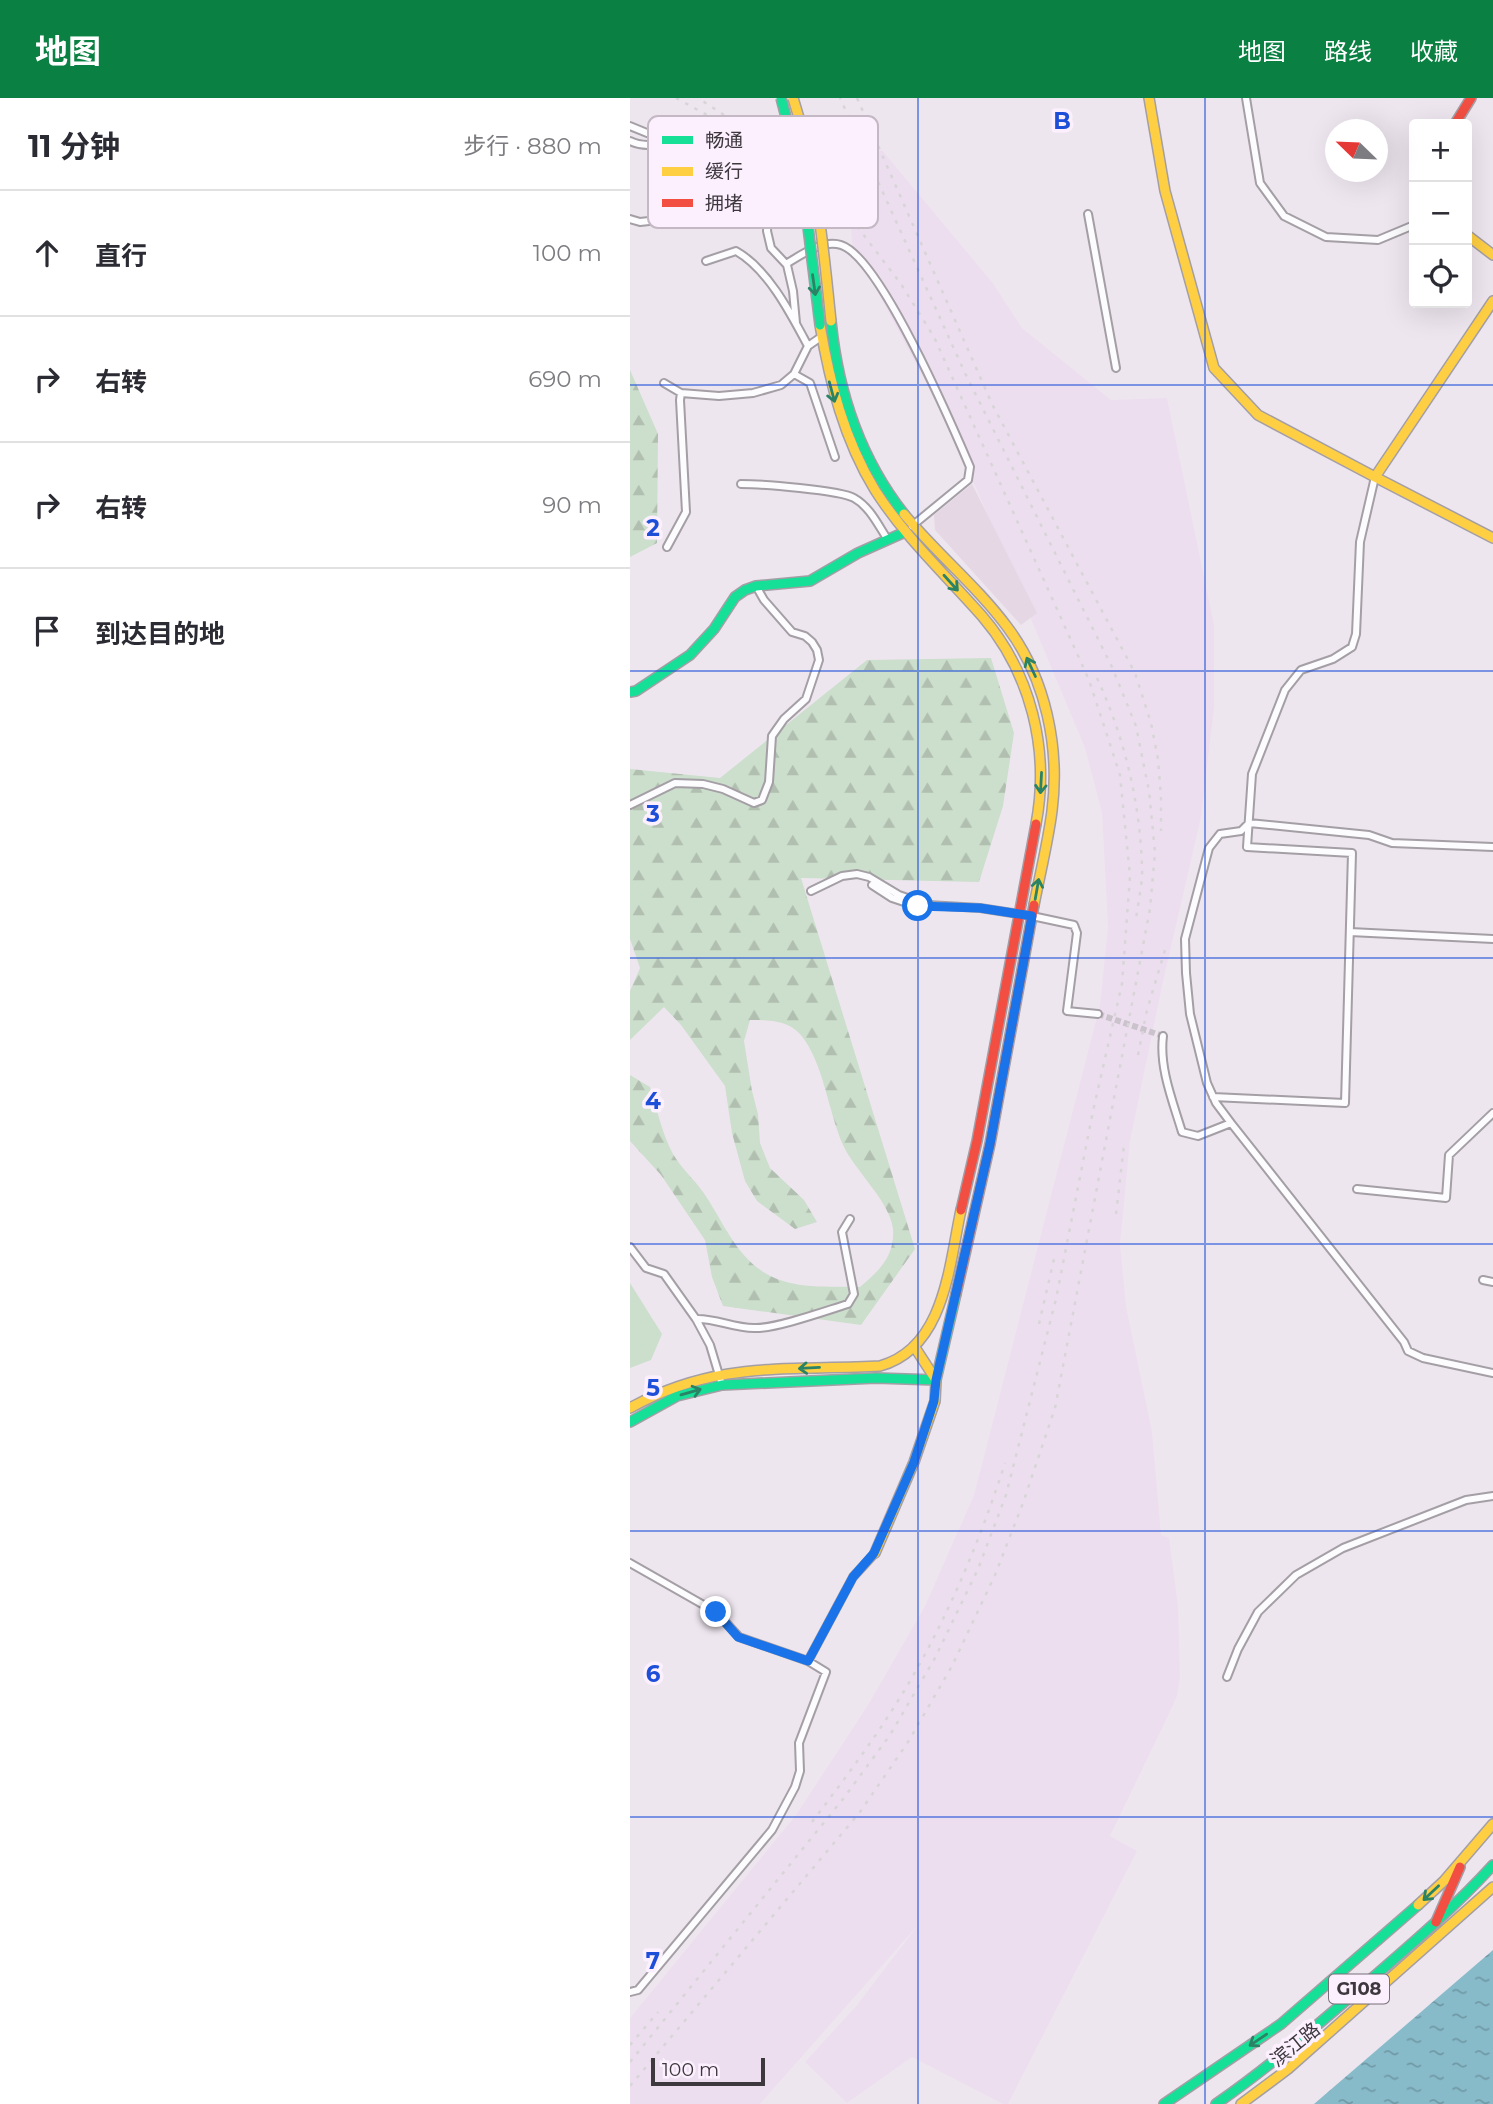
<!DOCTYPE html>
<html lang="zh">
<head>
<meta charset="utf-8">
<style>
	:root { --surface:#fff; --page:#f7f7f7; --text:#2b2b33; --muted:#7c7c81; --line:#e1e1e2; --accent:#0b8043 }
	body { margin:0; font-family:Montserrat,"Noto Sans SC",sans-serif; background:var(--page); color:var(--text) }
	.controls { position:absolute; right:21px; top:21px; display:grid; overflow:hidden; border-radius:7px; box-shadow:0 7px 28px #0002 }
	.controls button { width:63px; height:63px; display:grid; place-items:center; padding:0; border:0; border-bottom:2px solid var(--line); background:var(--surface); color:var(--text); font:35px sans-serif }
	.compass { position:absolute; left:695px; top:21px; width:63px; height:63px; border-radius:50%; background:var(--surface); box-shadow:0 7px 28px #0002; rotate:293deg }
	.scale { position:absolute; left:21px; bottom:18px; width:114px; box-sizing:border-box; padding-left:7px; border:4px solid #3d373e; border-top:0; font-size:19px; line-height:24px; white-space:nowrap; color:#3d373e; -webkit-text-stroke:5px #fcf0fe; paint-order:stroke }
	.stop { position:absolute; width:21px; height:21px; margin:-16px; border:5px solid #1a73e8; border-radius:50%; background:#fff }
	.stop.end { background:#1a73e8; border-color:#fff; box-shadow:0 2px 7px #0008 }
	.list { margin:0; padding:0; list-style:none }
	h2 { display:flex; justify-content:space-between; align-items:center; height:91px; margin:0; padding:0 28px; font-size:30px }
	h2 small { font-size:23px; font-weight:400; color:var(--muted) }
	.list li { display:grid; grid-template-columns:46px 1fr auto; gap:21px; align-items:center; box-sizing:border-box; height:126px; padding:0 28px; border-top:2px solid var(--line) }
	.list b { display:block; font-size:26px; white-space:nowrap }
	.list em { font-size:23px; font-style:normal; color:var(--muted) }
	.icon { flex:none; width:38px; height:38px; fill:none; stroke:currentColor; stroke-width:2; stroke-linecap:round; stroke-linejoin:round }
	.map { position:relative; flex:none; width:863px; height:2006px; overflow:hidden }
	header { display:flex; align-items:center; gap:42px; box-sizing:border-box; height:98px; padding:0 35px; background:var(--accent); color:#fff }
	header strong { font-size:33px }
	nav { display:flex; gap:38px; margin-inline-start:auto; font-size:24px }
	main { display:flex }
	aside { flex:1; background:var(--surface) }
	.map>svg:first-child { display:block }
	.built { fill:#eddeef }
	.education { fill:#e5d7e4 }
	.forest { fill:url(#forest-firs) }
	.park { fill:#ccdecc }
	.water { fill:url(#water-ripples) }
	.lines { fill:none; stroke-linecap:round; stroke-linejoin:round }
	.street-tunnel { stroke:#cbc3cc; stroke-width:6; stroke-dasharray:6 3; stroke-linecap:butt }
	.street-casing { stroke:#a49ea5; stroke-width:10 }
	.fast-casing { stroke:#a49ea5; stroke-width:12 }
	.slow-casing { stroke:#a49ea5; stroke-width:12 }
	.jam-casing { stroke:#a49ea5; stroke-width:12 }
	.street { stroke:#fcfbfd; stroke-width:6 }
	.fast { stroke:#16e098; stroke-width:9 }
	.slow { stroke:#ffcf43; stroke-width:9 }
	.jam { stroke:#f24e42; stroke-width:9 }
	.rail { stroke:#d7d5d7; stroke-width:2.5; stroke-dasharray:3.5 7; stroke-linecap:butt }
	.fast-bridge-casing { stroke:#a49ea5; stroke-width:12; stroke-linecap:butt }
	.slow-bridge-casing { stroke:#a49ea5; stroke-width:12; stroke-linecap:butt }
	.fast-bridge { stroke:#16e098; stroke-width:9 }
	.slow-bridge { stroke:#ffcf43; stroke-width:9 }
	.oneway { stroke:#2b8366 }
	.route { stroke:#1a73e8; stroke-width:9 }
	.grid { fill:none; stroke:#1d4ed8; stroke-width:2; stroke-opacity:0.55 }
	.labels { text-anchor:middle; stroke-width:7; stroke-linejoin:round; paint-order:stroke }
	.shield { fill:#fcf0fe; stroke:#766e78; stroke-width:2 }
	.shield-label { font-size:18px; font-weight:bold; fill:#3d373e }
	.street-label { font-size:19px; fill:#3d373e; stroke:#fcf0fe }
	.key { fill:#fcf0fe; stroke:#c3b8c4; stroke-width:2 }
	.key-label { font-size:19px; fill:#3d373e }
	.grid-label { font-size:23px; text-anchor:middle; font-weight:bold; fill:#1d4ed8; stroke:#fcf0fe; stroke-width:7; stroke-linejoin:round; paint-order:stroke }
</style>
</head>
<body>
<header>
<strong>地图</strong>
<nav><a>地图</a><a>路线</a><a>收藏</a></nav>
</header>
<main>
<aside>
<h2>11 分钟<small>步行 · 880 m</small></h2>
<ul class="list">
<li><svg class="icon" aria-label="ahead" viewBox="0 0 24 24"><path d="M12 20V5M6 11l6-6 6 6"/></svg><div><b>直行</b></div><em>100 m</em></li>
<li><svg class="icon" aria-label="right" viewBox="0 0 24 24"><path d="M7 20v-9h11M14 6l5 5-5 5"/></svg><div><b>右转</b></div><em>690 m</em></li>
<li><svg class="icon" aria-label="right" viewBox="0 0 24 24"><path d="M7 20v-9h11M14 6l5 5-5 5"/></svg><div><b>右转</b></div><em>90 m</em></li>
<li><svg class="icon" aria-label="arrive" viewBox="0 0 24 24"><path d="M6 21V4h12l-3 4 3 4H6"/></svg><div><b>到达目的地</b></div></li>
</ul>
</aside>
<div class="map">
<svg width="863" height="2006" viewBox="0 0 863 2006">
	<defs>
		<pattern id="forest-firs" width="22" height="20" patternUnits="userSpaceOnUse" patternTransform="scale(1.75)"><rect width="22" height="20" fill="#ccdecc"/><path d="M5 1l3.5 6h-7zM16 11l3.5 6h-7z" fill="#b0bfb0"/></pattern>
		<pattern id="water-ripples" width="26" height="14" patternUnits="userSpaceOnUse" patternTransform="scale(1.75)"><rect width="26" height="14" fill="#88bbca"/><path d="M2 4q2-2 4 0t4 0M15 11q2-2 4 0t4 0" fill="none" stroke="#7099a5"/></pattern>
	</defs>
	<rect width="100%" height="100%" fill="#eee6ef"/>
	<path class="built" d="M252,52l110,132 30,46 89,72 56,-2 47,227v83l-13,109 -39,169 -32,155 -10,103 6,62 26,126 9,103 8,3 9,68 2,71 -3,19 -11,24 -56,116 27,15 -129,253h-5l-91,-47 -65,46 -42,-41 52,-57 61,-80 -158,179h-130v-86l166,-203 72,-110 57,-99 49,-111 126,-490 8,-78 -6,-114 -17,-65 -108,-258 -42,-90 -83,-157 -5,-78z"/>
	<path class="education" d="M342,386l65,129 -16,12 -86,-95 -1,-15z"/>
	<path class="forest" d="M0,272l28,64 -1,109 -27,14z
		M361,560l23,75 -11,73 -24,76 -178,-4 114,371 -54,76 -138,-19 -11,-29 -7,-37 -44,-65 -31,-34v-66l20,12c7,22 12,47 23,67 8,14 21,25 30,38 19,27 32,63 62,81 28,17 64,13 95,14 19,-16 35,-31 33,-58 -3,-27 -36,-56 -49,-82 -16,-34 -20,-85 -44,-113 -12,-14 -33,-14 -50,-14l-6,21 8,50 6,23 2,29 10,25 34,32 13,22 -22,7 -38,-28 -12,-20 -13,-48 -7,-47 -44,-61 -17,-18 -34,33v-49l10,-23 -10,-29v-170l90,9 147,-118z"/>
	<path class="park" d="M0,1185l32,51 -11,26 -21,8z"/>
	<path class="water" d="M863,1852v154h-179z"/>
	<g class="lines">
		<path class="street-tunnel" d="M468,916l65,22"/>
		<g class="street-casing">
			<path id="street" d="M616,0l14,85 24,33 42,21 52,3 36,-15
				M0,28l17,7 45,5 24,1 39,23 8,7 7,16 -3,46 4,17 16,17 6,26 3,32
				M0,43c16,8 33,2 50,-3
				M458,116l28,154
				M0,121l10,3 27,-3 19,-7 27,-37 22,-25
				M76,163l30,-10c32,18 55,63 72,95
				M156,166c15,-9 37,-25 55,-19 39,12 111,180 129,222l-2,13 -56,46
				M164,276l16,9 25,74
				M34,285l17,10 38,3 34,-3 28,-8 13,-11 14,-28 13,-9
				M111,386c20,0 99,6 113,14 16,9 24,27 34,42
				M37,449l19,-35 -6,-112 1,-7
				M0,707l45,-22 28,1 20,5 31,14 8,-3 7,-18 3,-46 12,-17 22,-20 13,-39 -2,-10 -5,-8 -7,-6 -13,-4 -28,-32 -8,-14
				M619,725l-8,8 -21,3 -11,14 -24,91 1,34 4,41 17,69 9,20 15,20 173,219 4,9 15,7 70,15
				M619,725l120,12 23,8 101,4
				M242,787l20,13 18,6 70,4 52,8 42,9 3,8 -10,78 31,3
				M181,793l31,-15 15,-2 12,3 30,18 23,8
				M720,834l143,7
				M533,938c-4,32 10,66 19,96l16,4 33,-13
				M583,999l132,6 7,-250 -105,-6 5,-73 33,-84 16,-20 32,-11 19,-12 4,-13 4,-92 15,-65
				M727,1091l89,9 3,-43 44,-42
				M0,1149l16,21 18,6 32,45 14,26 12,40
				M853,1182l10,2
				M66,1221c20,-1 39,10 60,9 22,0 69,-17 92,-24l6,-10 -12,-62 8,-13
				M0,1465l86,49 23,25 69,24 18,11 -27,71 1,28 -5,16 -23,43 -134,160 -8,2
				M178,1563l45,-84 22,-24
				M597,1579l11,-28 20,-37 38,-37 47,-27 123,-48 27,-4"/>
		</g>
		<g class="fast-casing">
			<path id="fast" d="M201,223c7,71 29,137 73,193
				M0,594l6,-1 54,-36 24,-26 21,-32 10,-7 11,-4 54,-5 48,-28 47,-21
				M0,1324l47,-26 45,-11 154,-7 60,2 20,-86
				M534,2006l117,-80 137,-119
				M586,2006c52,-36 99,-77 147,-118 45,-39 90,-77 130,-121"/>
		</g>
		<g class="slow-casing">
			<path id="slow" d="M519,0l16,93 49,177 44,47 117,62
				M837,137l26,20
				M863,203l-118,176 118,61
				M190,227c10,58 24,114 55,165 30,47 70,84 107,126 49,57 68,134 54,208
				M274,416c33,40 74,73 104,114 38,51 52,120 44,183 -4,31 -12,63 -18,94
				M0,1310c86,-48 157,-37 250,-42 65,-18 69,-101 81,-156
				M245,1455l39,-91 21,-61 1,-21 -22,-34
				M788,1807l26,-24 49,-57
				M611,2006l47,-35 205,-182"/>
		</g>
		<g class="jam-casing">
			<path id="jam" d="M825,26l16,-26
				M331,1112l16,-69 59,-317
				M326,1196l34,-150 44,-239
				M806,1824l24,-55"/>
		</g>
		<use href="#street" class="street"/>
		<use href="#fast" class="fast"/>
		<use href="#slow" class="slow"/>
		<use href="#jam" class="jam"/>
		<path class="rail" d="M46,0l33,18
			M227,0l135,306 143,269 16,50 7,36 3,38v34
			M467,580c27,58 43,124 45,188 1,17 -4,36 -6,53
			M508,957l9,-45 18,-60
			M486,1116l8,-69
			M409,1226l15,-65
			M182,1724c31,-41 62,-82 89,-126 44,-72 78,-152 104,-233
			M0,1947l28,-33
			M0,1964l213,-263 47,-64 45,-77 43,-89 28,-74 50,-196 37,-188 29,-127 8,-108 -10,-101 -31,-95 -155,-343 -33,-53 -64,-84 -53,-46 -86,-56
			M0,1988l230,-274 48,-70 44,-76 43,-91 28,-72 32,-95 95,-499 5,-57 -6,-61 -13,-65 -24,-59 -147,-294 -125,-275"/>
		<g class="fast-bridge-casing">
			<path id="fast-bridge" d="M151,0l21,80 18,147"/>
		</g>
		<g class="slow-bridge-casing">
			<path id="slow-bridge" d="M163,0c24,73 30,147 38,223"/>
		</g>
		<use href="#fast-bridge" class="fast-bridge"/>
		<use href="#slow-bridge" class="slow-bridge"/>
	</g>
	<defs><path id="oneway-shaft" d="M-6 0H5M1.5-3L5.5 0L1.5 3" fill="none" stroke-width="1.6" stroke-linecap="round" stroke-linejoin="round" transform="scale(1.75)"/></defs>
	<g class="oneway">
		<use href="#oneway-shaft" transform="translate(184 187) rotate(82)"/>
		<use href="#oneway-shaft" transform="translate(202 294) rotate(75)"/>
		<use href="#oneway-shaft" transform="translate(321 485) rotate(48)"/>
		<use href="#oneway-shaft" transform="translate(401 569) rotate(-115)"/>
		<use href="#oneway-shaft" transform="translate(411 685) rotate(93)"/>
		<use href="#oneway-shaft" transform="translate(407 791) rotate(-80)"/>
		<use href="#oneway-shaft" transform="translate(179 1270) rotate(177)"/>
		<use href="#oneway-shaft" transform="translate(61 1294) rotate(-16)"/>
		<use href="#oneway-shaft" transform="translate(801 1795) rotate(137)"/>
		<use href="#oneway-shaft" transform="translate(628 1942) rotate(146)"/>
	</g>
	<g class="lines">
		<path class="route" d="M86,1514l22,25 70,24 45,-84 21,-24 40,-91 20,-61 2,-21 54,-236 42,-228 -52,-8 -62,-2"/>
	</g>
	<path class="grid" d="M288,0v2006M575,0v2006M0,287h863M0,573h863M0,860h863M0,1146h863M0,1433h863M0,1719h863"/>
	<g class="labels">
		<rect class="shield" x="699" y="1876.5" width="60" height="29" rx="5"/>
		<g class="shield-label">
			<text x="729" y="1897">G108</text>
		</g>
		<g class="street-label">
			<text transform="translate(665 1946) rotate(-39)" y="7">滨江路</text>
		</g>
	</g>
	<rect x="18" y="18" width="230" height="112" rx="10" class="key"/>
	<rect x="32" y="38" width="31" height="8" fill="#16e098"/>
	<rect x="32" y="69" width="31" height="9" fill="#ffcf43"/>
	<rect x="32" y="101" width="31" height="8" fill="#f24e42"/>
	<g class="key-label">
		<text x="75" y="49">畅通</text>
		<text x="75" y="80">缓行</text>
		<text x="75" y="112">拥堵</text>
	</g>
	<g class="grid-label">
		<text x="432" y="31">B</text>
		<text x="23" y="438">2</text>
		<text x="23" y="724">3</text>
		<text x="23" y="1011">4</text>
		<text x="23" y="1298">5</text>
		<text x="23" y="1584">6</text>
		<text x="23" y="1871">7</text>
	</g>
</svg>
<div class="controls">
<button>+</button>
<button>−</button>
<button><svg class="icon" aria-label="locate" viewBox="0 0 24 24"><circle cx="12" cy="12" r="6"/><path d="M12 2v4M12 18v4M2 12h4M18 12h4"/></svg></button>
</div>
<svg class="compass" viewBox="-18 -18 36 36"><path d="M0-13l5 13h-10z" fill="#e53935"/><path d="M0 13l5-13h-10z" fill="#7c7c81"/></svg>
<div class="scale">100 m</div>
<div class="stop" style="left:288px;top:808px"></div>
<div class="stop end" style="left:86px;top:1514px"></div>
</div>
</main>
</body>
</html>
